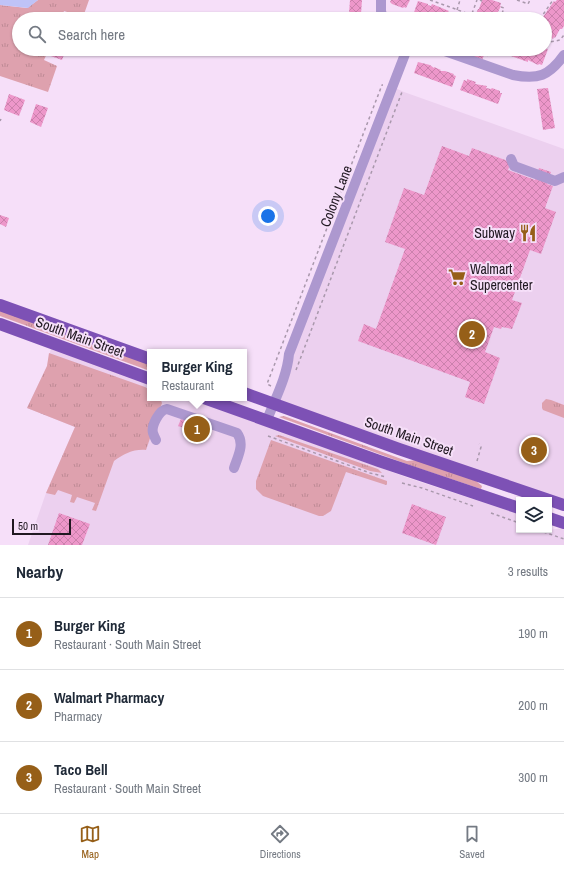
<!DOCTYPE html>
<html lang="en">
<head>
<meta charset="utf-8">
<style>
	:root { --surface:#fff; --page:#f6f6f7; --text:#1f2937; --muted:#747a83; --line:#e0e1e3; --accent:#965f18 }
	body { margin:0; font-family:"Archivo Narrow",sans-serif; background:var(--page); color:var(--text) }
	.controls { position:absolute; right:12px; bottom:12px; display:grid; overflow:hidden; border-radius:0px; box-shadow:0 1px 3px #0004 }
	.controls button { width:36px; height:36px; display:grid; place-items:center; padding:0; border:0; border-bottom:1px solid var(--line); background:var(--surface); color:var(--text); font:20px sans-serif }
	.scale { position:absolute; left:12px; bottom:10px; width:59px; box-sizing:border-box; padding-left:4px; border:2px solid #201821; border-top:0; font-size:11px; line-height:14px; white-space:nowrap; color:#201821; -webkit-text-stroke:3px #f6dff9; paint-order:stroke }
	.you { position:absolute; left:268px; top:216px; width:14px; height:14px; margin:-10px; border:3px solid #fff; border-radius:50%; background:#1a73e8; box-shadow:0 0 0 6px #1a73e833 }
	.badge { display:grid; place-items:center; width:26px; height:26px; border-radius:50%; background:var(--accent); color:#fff; font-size:13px; font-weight:700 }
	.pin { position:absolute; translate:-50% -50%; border:2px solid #fff; box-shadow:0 1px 4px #0006 }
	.popup { position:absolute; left:147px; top:349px; width:100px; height:52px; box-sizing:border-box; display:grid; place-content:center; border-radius:0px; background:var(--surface); filter:drop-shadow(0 1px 3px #0005); font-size:13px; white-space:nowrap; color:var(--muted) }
	.popup b { font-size:15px; color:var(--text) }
	.popup::after { content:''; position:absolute; left:50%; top:100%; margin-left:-8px; border:8px solid transparent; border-top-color:var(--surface) }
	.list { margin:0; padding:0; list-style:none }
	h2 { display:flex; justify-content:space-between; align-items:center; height:52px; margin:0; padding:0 16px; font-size:17px }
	h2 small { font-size:13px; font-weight:400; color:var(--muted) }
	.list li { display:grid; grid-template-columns:26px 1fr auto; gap:12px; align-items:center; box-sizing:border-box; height:72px; padding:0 16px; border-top:1px solid var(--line) }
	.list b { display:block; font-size:15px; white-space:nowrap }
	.list p { margin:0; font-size:13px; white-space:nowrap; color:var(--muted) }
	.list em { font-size:13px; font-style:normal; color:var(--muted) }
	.icon { flex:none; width:22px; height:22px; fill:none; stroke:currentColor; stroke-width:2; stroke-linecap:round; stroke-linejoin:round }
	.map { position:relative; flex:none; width:564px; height:545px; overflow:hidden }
	.search { position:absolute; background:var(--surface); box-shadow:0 1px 3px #0004; left:12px; right:12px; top:12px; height:44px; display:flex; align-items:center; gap:10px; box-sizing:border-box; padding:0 14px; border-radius:22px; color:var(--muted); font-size:15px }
	.sheet { height:268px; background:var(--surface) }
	nav { display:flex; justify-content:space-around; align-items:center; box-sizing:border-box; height:56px; border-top:1px solid var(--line); background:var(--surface); font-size:11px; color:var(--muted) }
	nav a { display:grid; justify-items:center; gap:2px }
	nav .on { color:var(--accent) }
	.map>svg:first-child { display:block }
	.built { fill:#ecd0ef }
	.grass { fill:url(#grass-tufts) }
	.water { fill:#bfc3f7 }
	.building { fill:url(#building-cross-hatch) }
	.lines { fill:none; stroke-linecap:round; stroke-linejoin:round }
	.path { stroke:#a998ac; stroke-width:1.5; stroke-dasharray:3 3; stroke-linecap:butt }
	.minor { stroke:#ad98cf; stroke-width:10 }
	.major { stroke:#7d51b5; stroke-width:12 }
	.labels { text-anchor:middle; stroke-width:4; stroke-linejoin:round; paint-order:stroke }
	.street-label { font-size:14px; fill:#201821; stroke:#f6dff9 }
	.poi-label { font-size:14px; fill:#201821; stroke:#f6dff9; text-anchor:end }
</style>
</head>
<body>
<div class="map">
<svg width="564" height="545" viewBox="0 0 564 545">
	<defs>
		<pattern id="grass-tufts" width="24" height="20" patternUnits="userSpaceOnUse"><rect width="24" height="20" fill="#dea1ae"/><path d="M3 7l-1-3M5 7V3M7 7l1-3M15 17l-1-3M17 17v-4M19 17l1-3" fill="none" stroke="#be8a95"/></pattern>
		<pattern id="building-cross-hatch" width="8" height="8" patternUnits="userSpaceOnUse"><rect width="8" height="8" fill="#ed97ca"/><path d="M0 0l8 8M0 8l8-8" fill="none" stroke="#cb81ad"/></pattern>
	</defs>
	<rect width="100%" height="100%" fill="#f6dff9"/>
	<path class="built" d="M393,87l11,5 160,57v356l-291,-101z
		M51,348l99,36v14h39l222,81 108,35v16h30l15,-2v17h-536l18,-52 29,-66 -48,-19 20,-42z"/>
	<path class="grass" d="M38,0h51l-6,17 -19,-6 -3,8h-42v30h30l-5,11 13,6 -9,26 -48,-16v-71l27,3z
		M0,309l150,55v7l-150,-55z
		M49,353l96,34 5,3v8h10l2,5 -16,47c-13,-1 -22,4 -32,11l-18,50 -4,-1 3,-7 -18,-6 -3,6 -4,-1 2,-7 -14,-5 -3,5 -9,-2 29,-66 -48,-19 20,-42z
		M546,399l5,1 13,5v13l-21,-8 -1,-2v-5z
		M284,416l123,45 10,-1 58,20 7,6 -1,3 -69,-23 -133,-49z
		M279,435l99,34 4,4 -12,-2 -95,-35z
		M271,440l116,41v3l-1,1 -3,-1 -37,-12 -15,39 -8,5h-4l-56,-20 -7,-7v-8z"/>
	<path class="water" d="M0,0h38l-10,8 -28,-3z"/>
	<path class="building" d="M350,0h12l-1,14 -12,-1z
		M391,0h19l-4,8 -2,-1 -1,1 -11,-4 -2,-2z
		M482,0h10l9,3 -1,3h1l-5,10h2l-1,3h-23l4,-10h1z
		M557,0h7v26l-2,3h-2l-5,9 -1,-1 -1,2 -8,-5v-15l-2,-2 11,-16 1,1z
		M418,1l10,3v1l3,1 1,-2 17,7 -1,1 11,3v1l2,1 -1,2 -48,-1z
		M545,48l3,1 -6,16 -3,-1 -1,1 -10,-5v2l-17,-6 1,-2 -11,-2v-2l-2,-1h46z
		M51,49h15l-4,11 -14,-5z
		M461,49h14l10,4 -3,7 -22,-8z
		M418,62l12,3 4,3v-1l7,3 -1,1h5l9,3 -1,1 3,1 -4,11 -38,-14z
		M467,79l9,3 -1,2 12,2 -1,2 5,1 1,-1 8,3v2h2l-4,11 -38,-14 4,-10 3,1z
		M548,88l7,40 -12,2 -6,-41z
		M9,94l16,6 -6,16 -15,-6z
		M36,104l12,4 -7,19 -11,-5z
		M442,146l27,10 3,-8 39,14 -3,8 27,10 4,-12 12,4 -4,12 6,2 -8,22 11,4 -15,42 -11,-4 -18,50 10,3 -10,26 -10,-2 -1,2 -7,-2 -9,25 15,6 -16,46 -19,-7 5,-15 -112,-41 6,-17 12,5 29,-80 -20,-7 19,-54 20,7z
		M0,215l9,3 -3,9 -6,-3z
		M181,419l27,9 -4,12 -14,-5 2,-4 -14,-5z
		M531,436l13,4 -8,24 -13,-5z
		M412,504l34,13 -10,28 -34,-12z
		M59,513l31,11 -8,21h-34z"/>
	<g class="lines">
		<path class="path" d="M430,0l42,15
			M480,0l2,1
			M517,0l11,4 2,-4
			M457,10l3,-10
			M470,19l7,-19
			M500,19l4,-11 -3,-1
			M540,19l13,-19
			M545,43l15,-3 4,-5
			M487,56l2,-7
			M0,121l1,-2
			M296,370l106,-278 -2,-1
			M271,386l-4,-2 115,-299h1
			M268,436l102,37 16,4
			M477,461l4,-14 -2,-3
			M402,483l20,5 51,18
			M491,513l28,10
			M538,530l26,9"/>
		<path class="minor" d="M381,0v11l2,8
			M439,49l74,26c25,5 36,1 51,-20
			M511,159l3,7 41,15 9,-4
			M267,420c8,-21 20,-43 22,-66l118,-305
			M156,440c-1,-2 -2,-4 -3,-7 -2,-7 6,-23 14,-24l70,24c8,11 1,23 -3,35"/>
		<path class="major" d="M0,305l150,54
			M0,324l150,55
			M244,393l155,56 165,56
			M204,398l175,63 140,47
			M549,518l15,5"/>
	</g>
	<defs>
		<g id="restaurant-bare" transform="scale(1.38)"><path d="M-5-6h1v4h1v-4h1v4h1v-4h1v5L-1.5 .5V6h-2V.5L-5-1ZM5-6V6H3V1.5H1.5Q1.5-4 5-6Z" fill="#965f18" stroke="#f6dff9" stroke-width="2.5" paint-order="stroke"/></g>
		<g id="supermarket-bare" transform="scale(1.38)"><path d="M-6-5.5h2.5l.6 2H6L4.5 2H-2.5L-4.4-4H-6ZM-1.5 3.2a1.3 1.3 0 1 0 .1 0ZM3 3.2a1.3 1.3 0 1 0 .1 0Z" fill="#965f18" stroke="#f6dff9" stroke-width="2.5" paint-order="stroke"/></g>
	</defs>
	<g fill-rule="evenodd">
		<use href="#restaurant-bare" x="528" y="233"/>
		<use href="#supermarket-bare" x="457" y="277"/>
	</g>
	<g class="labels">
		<g class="street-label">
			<text transform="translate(336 196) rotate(-69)" y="5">Colony Lane</text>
			<text transform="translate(80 337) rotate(20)" y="5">South Main Street</text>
			<text transform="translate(409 436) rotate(19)" y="5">South Main Street</text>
		</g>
		<g class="poi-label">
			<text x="515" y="238">Subway</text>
			<text x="470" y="274" text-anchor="start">Walmart<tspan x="470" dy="16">Supercenter</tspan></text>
		</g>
	</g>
</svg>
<div class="controls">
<button><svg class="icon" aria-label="layers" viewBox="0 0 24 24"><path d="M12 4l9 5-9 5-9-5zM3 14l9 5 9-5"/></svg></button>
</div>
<div class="scale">50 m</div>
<div class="you"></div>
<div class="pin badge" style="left:197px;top:429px">1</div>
<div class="popup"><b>Burger King</b>Restaurant</div>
<div class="pin badge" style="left:472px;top:334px">2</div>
<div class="pin badge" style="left:534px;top:450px">3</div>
<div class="search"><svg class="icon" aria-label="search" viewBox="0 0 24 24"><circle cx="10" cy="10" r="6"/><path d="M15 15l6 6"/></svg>Search here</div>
</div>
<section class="sheet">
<h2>Nearby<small>3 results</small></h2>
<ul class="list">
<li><span class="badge">1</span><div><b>Burger King</b><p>Restaurant · South Main Street</p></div><em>190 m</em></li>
<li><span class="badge">2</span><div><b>Walmart Pharmacy</b><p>Pharmacy</p></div><em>200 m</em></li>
<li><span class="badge">3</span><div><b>Taco Bell</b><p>Restaurant · South Main Street</p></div><em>300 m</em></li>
</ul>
</section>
<nav>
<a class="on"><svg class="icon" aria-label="map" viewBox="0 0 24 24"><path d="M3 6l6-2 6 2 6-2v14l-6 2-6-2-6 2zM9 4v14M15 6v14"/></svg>Map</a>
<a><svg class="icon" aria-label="directions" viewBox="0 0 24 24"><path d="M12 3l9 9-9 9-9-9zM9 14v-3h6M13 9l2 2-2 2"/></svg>Directions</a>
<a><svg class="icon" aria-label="saved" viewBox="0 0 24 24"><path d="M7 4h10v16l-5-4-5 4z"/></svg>Saved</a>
</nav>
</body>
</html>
